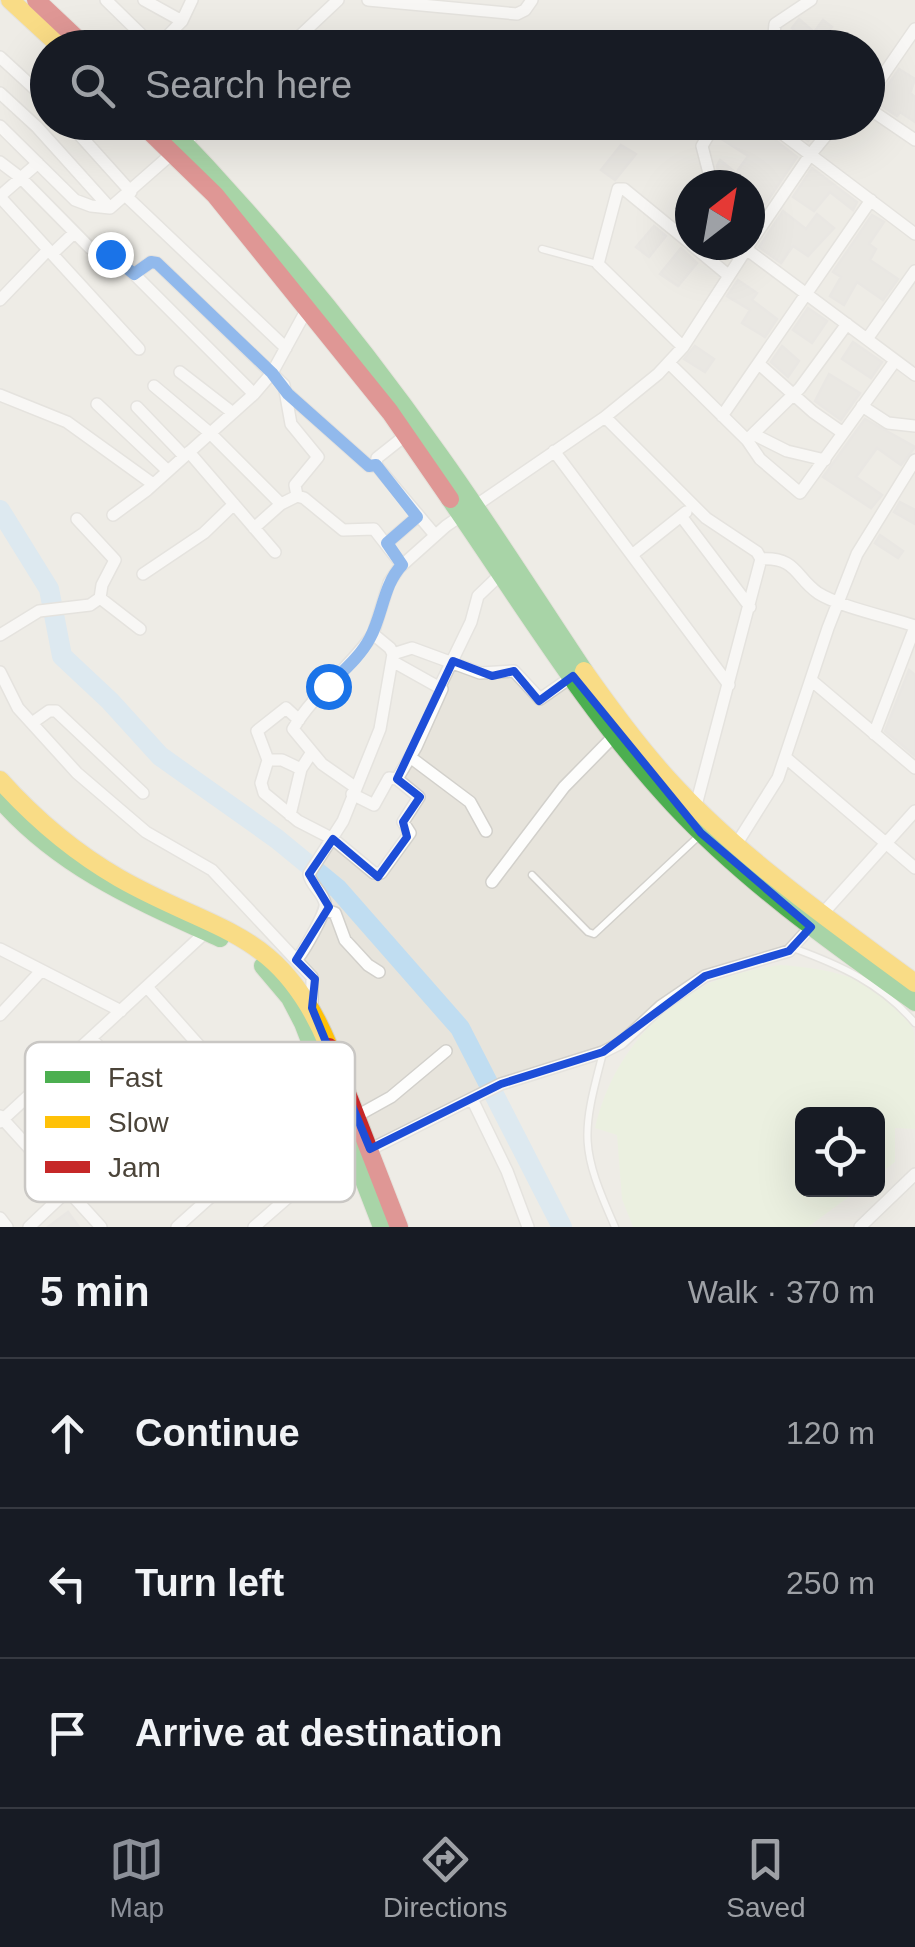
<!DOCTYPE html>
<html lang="en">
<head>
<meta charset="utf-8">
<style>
	:root { --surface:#171b24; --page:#242831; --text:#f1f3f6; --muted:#9ea1a6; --line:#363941; --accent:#8c9099 }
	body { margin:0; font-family:Arial,sans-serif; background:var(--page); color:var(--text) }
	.controls { position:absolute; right:30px; bottom:30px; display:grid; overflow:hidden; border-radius:15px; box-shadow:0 10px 40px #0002 }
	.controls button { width:90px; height:90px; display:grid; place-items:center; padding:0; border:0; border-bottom:2px solid var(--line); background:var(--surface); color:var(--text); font:50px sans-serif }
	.compass { position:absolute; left:675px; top:170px; width:90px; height:90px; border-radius:50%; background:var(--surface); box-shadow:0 10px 40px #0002; rotate:31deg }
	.stop { position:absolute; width:30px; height:30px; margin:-22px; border:8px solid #1a73e8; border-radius:50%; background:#fff }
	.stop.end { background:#1a73e8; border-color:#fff; box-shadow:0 2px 10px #0008 }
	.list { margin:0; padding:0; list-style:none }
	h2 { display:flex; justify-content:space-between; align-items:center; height:130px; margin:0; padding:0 40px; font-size:42px }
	h2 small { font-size:32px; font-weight:400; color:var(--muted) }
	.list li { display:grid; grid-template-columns:65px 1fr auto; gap:30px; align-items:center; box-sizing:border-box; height:150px; padding:0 40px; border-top:2px solid var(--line) }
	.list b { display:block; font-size:38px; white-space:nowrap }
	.list em { font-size:32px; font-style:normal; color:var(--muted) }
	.icon { flex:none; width:55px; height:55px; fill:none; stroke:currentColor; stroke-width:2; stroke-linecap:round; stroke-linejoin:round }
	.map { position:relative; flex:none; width:915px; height:1227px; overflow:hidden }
	.search { position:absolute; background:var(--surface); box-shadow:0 10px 40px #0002; left:30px; right:30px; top:30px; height:110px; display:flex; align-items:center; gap:25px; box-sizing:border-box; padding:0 35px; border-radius:55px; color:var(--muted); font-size:38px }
	.sheet { height:580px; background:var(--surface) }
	nav { display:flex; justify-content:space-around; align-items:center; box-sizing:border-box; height:140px; border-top:2px solid var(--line); background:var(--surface); font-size:28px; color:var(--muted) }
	nav a { display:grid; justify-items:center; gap:5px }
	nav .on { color:var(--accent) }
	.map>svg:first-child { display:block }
	.residential { fill:#e7e4dc; fill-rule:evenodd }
	.green { fill:#e1eecf }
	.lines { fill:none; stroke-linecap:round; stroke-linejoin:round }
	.river { stroke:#c0ddf1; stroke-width:20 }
	.building { fill:#dedbd6; stroke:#dcd9d4; stroke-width:2.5 }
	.lane-casing { stroke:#d2d0cb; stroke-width:9 }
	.street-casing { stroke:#d2d0cb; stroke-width:14 }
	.fast-casing { stroke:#d3cfc5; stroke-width:20 }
	.slow-casing { stroke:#d3cfc5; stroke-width:20 }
	.jam-casing { stroke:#d3cfc5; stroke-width:20 }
	.lane { stroke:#fdfdfc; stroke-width:6 }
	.street { stroke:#fdfdfc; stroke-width:11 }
	.fast { stroke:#4caf50; stroke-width:18 }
	.slow { stroke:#ffc107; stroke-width:18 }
	.jam { stroke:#c62828; stroke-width:18 }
	.route { stroke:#1a73e8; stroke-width:12 }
	.marked { fill:none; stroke:#1d4ed8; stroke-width:8; stroke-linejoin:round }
	.key { fill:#fff; stroke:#c9c7c4; stroke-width:2.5 }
	.key-label { font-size:28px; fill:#4b4439 }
</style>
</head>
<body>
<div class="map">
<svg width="915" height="1227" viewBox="0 0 915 1227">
	<rect width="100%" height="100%" fill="#f4f2ee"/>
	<path class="residential" d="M0,0h915v1227h-915zM48,48h820v74h-820zM690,185h60v60h-60zM802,1114h76v76h-76z"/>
	<path class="green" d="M780,965c48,3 116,15 134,68 1,18 1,74 1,96l-20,-1v34l-17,13v-61h-76v76h56l-50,37h-175l-11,-28 -5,-64 -22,-7c15,-65 56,-117 117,-146 21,-9 46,-13 68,-17z"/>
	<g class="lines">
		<path class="river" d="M0,510l49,79 13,67 48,45 50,55 117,83 61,50 122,139 102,199"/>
	</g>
	<path class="building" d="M799,19l15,13 9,-12 9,7 -10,12 10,9h-15l-25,-20z
		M899,69l16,10 -5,14 5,4v25l-15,-10 -3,4 -21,-14z
		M731,122h27l3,7 36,28 -35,52 -12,-8v-16h-23l-7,-6 -3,-13 3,-6 16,13 12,-17 -28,-18z
		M783,122h37l-12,19z
		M621,145l15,9 -21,26 -14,-10z
		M812,168l45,34 -4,8 -23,-18 -16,19 -21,-14z
		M783,211l23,18 11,-15 17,14 -26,28 -15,-10 -12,17 -22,-16z
		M872,215l12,7 -15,22 7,5 -6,11 28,19 -15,21 -26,-18 -13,23 -14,-9 11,-19 -8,-5z
		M654,226l12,10 -17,21 -13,-10z
		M681,248l16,15 -19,23 -18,-12z
		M738,280l19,13 -5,7 25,19 -12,18 -23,-14 8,-13 -23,-14z
		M808,308l19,13 -15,22 -19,-13z
		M853,342l29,20 -11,16 -29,-19z
		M695,346l19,13 -9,13 -21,-13z
		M782,346l17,15 -11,16 -17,-15z
		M829,374l31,19 -19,27 -26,-19z
		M865,419l50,28 -14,18 -24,-17 -21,29 26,18 -11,13 -48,-31z
		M900,502l15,8v14l-21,-12z
		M880,535l23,16 -5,7 -23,-15z
		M909,670l6,5v81l-30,-25z
		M68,1212l11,15h-31z"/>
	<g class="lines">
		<g class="lane-casing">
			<path id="lane" d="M542,249l55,15
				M532,875l56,57 6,2 107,-100
				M793,948c47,17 89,36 122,75
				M603,1053c-22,83 -23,95 12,174"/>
		</g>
		<g class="street-casing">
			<path id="street" d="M106,0l49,48
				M144,0l38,21
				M368,0l149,14 8,-4 7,-10
				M156,48l26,-27 10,-21
				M287,48l51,-48
				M788,48l-14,-14 1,-10 36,-24
				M0,57l48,44
				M0,93l37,34 73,81
				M868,97l47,-68
				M868,108l47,32
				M68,122l63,70
				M767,122l148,112
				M0,126l75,74 16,6 19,2 98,-86
				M0,162l21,16 69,70 28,10 136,136
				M712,185l-10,-39 14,-24
				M0,196l38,-33
				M126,196l160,152
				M0,197l139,152
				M750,243l60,-88 27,-33
				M692,245l36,30
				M746,249l169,126
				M52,254l22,-21
				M134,274l17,-12 6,1 127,122 7,39 27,33 -23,28 2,11
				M0,300l48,-50
				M867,339l48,-68
				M683,347l-85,-83 20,-75h6l66,54
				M669,363l78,77 13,19 40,34 95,-132
				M759,364l54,48 30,21
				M180,372l53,41
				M154,386l56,47 71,71
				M288,394l81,72 7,-1
				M0,395l67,27 86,62
				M97,404l71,67
				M862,406l26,17 27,3
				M137,407l47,49
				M722,416l149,-216
				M605,417l101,101 51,34 4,7 -66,250
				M753,434l34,17 38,9
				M406,435l-29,23 -1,7 59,70
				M747,440l53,-52 47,-64
				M554,451l175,234
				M189,452l86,100
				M113,515l34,-25 107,-96 18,-21 35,-64
				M681,516l69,91
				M254,528l27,-24 16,-8 7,2 39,32 31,-1 28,36
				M387,543l30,-26
				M632,555l54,-43
				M761,559c36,-2 34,18 57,34 22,14 71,24 97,33
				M143,574l61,-41 30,-29
				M100,598l40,31
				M0,635l39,-24 51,-6 10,-7 2,-13 13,-25 -38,-41
				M393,654l19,-6 68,25 34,-2 26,28 33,-23
				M0,672l18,36 59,65 69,59 66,38 100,107v28
				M811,680l104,88
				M440,686l31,-64 7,-26 24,-23
				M299,720l-13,-12 -29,23 11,29 -7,23 3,10 34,28 35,18 41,34h7l29,-40 -7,-11 16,-25 -22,-18 19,-32 26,-58 -50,-28
				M32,723l17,-12h7l87,82
				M874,734l41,-107
				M410,757l60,45 16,29
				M785,757l130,111
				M268,760h14l19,9
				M355,787l-33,-23 -29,-35c21,-36 57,-61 80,-95
				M352,794l22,11 15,-27 8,1
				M290,815l11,-46 11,-17
				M734,848l44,-70 50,-150 29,-74 58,-94
				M492,882l72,-95 51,-52
				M325,910l10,3 10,27 23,25 11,7
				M0,949l121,62
				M296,960c7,-7 31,-49 29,-57 -3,-12 -14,-17 -16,-29l34,-53 37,-92 13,-75 -3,-6 -17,-14 16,-51 10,-15 47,-42 159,-109 53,-43 25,-27 66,-102
				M147,987l166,187
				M0,1015l41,-44
				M91,1038l128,144 -3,10 -39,35
				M472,1099l35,72 21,56
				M0,1116l101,111
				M355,1117l36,-20 55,-46
				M0,1122l208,-192
				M363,1153l138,-69 102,-32 18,-9 40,-37 44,-30 84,-25 126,-140
				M59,1181l87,-81
				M0,1218l7,9
				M29,1227l39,-37
				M254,1227l96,-84
				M860,1227l55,-53"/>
		</g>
		<g class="fast-casing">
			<path id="fast" d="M164,122c101,104 192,215 276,334 50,70 96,143 144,215
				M450,499c72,104 138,214 224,306 71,76 157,137 241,197
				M0,799c60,69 139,102 220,139
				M263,966l27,32 13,25 79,204"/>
		</g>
		<g class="slow-casing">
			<path id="slow" d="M10,0l52,48
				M584,671c26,37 53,74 84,108 72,79 162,141 247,204
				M0,780c35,39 74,72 119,98 98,56 161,50 210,169"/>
		</g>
		<g class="jam-casing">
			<path id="jam" d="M36,0l51,48
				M140,122l75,73 175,217 60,87
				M329,1047l70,180"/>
		</g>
		<use href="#lane" class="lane"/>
		<use href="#street" class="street"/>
		<use href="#fast" class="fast"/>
		<use href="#slow" class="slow"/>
		<use href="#jam" class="jam"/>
	</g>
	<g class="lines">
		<path class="route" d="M110,254l24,20 17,-12 6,1 115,110 16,21 81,72 7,-1 41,52 -30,26 15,22c-19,20 -19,49 -32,73 -10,19 -27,33 -42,48"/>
	</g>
	<path d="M0 0H915V1227H0ZM453,661l39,15 22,-5 25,30 34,-25 128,157 110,94 -22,24 -84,25 -102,76 -102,32 -131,65 -58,-141 3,-29 -19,-19 33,-53 -20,-33 24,-35 45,38 29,-40 -4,-15 17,-25 -23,-18z" fill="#f4f2ee" fill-opacity=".55" fill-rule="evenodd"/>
	<path class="marked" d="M453,661l39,15 22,-5 25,30 34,-25 128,157 110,94 -22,24 -84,25 -102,76 -102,32 -131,65 -58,-141 3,-29 -19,-19 33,-53 -20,-33 24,-35 45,38 29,-40 -4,-15 17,-25 -23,-18z"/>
	<rect x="25" y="1042" width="330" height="160" rx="15" class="key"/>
	<rect x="45" y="1071" width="45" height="12" fill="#4caf50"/>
	<rect x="45" y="1116" width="45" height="12" fill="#ffc107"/>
	<rect x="45" y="1161" width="45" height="12" fill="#c62828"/>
	<g class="key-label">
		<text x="108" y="1087">Fast</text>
		<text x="108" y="1132">Slow</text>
		<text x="108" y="1177">Jam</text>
	</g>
</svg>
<div class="controls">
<button><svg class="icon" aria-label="locate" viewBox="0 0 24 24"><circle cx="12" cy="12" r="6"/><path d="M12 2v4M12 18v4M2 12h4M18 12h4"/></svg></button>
</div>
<svg class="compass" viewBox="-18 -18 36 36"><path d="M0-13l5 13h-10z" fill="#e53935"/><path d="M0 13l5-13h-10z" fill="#9ea1a6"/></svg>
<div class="stop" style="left:328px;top:686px"></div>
<div class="stop end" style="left:110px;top:254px"></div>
<div class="search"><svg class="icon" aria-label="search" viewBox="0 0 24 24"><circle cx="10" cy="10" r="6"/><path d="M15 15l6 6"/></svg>Search here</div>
</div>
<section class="sheet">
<h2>5 min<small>Walk · 370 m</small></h2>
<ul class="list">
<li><svg class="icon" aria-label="ahead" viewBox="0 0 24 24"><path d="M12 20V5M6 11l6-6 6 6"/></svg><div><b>Continue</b></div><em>120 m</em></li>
<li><svg class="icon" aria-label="left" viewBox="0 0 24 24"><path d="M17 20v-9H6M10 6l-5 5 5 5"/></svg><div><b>Turn left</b></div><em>250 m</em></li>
<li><svg class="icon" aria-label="arrive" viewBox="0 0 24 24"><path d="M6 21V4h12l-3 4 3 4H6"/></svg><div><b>Arrive at destination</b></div></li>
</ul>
</section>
<nav>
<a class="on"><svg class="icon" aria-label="map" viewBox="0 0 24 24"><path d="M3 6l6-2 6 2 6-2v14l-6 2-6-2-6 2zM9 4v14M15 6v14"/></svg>Map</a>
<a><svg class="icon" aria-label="directions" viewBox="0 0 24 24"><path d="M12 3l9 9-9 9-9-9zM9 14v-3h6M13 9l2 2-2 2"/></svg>Directions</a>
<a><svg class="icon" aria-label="saved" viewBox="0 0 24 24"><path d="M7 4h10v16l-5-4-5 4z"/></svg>Saved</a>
</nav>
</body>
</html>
